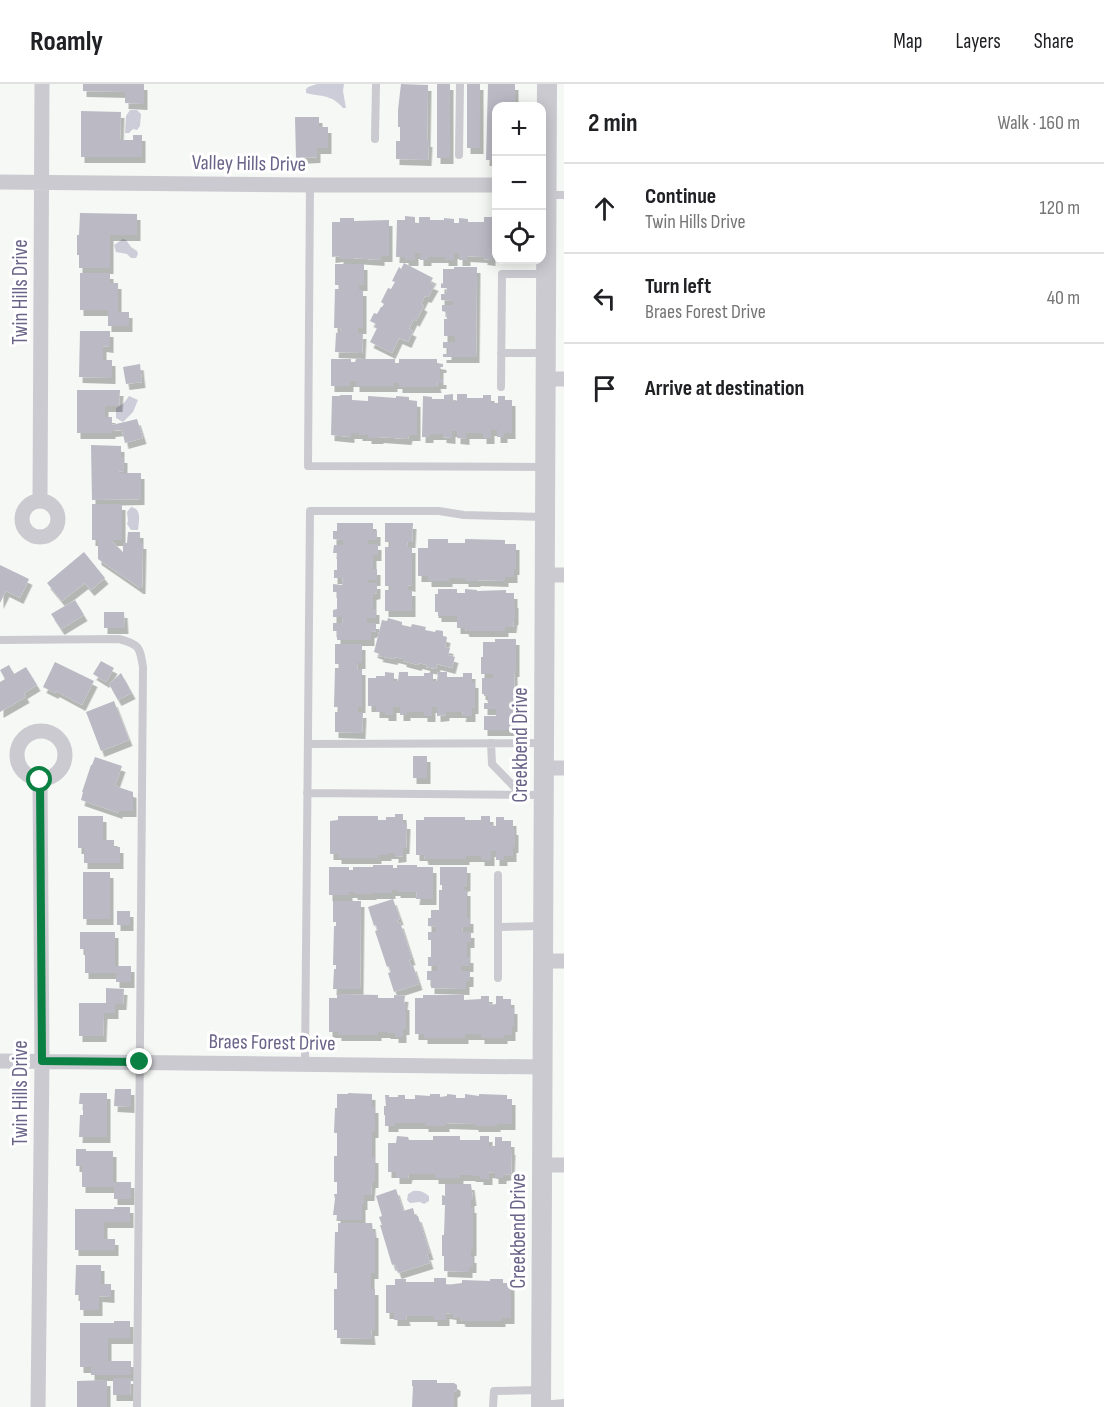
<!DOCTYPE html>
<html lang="en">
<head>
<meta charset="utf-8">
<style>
	:root { --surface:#fff; --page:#f2f2f2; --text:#202124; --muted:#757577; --line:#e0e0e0 }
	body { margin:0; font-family:"Sofia Sans Condensed",sans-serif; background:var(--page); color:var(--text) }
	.controls { position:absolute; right:18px; top:18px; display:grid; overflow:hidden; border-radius:12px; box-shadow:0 3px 15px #0003 }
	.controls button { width:54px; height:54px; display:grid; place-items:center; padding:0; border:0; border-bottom:2px solid var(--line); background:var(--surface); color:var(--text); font:30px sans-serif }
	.stop { position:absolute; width:18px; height:18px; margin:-14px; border:4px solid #0b8043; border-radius:50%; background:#fff }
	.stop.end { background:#0b8043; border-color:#fff; box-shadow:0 2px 6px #0008 }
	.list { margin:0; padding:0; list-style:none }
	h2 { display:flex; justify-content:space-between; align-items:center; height:78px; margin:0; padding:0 24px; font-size:26px }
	h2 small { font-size:20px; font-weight:400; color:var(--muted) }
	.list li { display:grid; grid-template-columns:39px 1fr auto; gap:18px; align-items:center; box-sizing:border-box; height:90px; padding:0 24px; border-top:2px solid var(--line) }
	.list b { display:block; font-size:22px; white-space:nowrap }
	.list p { margin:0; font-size:20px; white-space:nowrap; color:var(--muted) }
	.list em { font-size:20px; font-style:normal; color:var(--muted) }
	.icon { flex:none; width:33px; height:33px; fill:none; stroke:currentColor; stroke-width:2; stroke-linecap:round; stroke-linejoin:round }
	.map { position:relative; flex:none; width:564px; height:1323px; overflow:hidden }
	header { display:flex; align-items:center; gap:36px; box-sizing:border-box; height:84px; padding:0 30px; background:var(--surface); border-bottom:2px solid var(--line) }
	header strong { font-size:28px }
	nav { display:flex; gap:33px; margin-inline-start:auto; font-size:21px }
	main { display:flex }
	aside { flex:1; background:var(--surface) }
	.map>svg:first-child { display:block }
	.water { fill:#cccdd8 }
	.building { fill:#bab9c4; filter:url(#shadow) }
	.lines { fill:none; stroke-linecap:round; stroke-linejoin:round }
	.service { stroke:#cbcad0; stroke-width:8 }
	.minor { stroke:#cbcad0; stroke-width:15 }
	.tertiary { stroke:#cbcad0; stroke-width:20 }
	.route { stroke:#0b8043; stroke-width:8 }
	.labels { text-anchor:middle; stroke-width:6; stroke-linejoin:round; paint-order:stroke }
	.street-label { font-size:21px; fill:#696488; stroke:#fff }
</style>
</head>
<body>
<header>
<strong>Roamly</strong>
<nav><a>Map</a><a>Layers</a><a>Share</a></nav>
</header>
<main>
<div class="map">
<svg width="564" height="1323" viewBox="0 0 564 1323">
	<defs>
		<filter id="shadow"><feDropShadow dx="3.5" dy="6" stdDeviation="0" flood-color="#0004"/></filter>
	</defs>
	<rect width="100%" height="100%" fill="#f6f8f5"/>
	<path class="water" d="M317,0h27l-1,7 3,17h-3c-12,-14 -21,-11 -37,-15v-4l2,-2z
		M130,26h7l4,4 -1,12 -3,4 -4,-1 -4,4h-4l1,-17z
		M123,155l3,1 5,7 6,4 1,3 -2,4h-5l-4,-4 -11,-2 -2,-7z
		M129,312l9,4 -5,12 -10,10 -7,-4v-10l8,-5z
		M131,423c11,2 8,13 7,23h-7l-4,-6 1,-3 -1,-9z
		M413,1107c6,-1 10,0 16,5v5l-5,3 -4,-2 -10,1 -3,-3 1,-6z"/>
	<path class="building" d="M83,0h61v20l-19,-1v-11l-42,-1z
		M401,0l27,1 -1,56h2l-1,19 -32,-1v-18h4v-14h-2v-17z
		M437,0h13v74h-13z
		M467,0h13v64h-13z
		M488,0h27v22h-19v54h-10z
		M81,27l40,1 -1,28h13v-5h9v22h-61z
		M295,33h24v10h9v21h-11v9l-21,1z
		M80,129l57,1v21h-27v33h-31v-13h-2v-20h2z
		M405,132l10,1v6h4v-6h11v3h14v-2l10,1v4h5v-5l9,1v3h16v-5h9v7h3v29l-4,-1v8l-8,-1v-2l-17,-1v4h-8v-7h-5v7h-9v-3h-17v3h-8v-7h-5v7h-10v-3h-9l1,-37h8z
		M340,134h14v3l35,-1v36h-8v4l-28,-2v1h-13v-3l-8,1v-35h8z
		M404,179l29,15 -3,5 5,2 -7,12 -3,-1 -4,8 3,2 -8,15 -2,-2 -5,10 4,2 -5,11 -9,-4 -7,15 -22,-11 7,-14 -3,-1 2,-3 -6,-3 4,-8 3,1 4,-7h1l2,-3 -3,-2 7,-14 3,1 4,-7 -3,-1 7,-14 2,2z
		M335,180h29v21h-5v5h4v38h-5v5h5l-1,20 -27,-1 1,-19h4l1,-5h-7l1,-39h4v-4h-4z
		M454,183h23l-1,90h-33v-3h5v-6h-5v-6h12v-6h-11v-17h3l-1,-7 -4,-1v-6h11v-4l-12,-1v-6h5l1,-6h-6v-5l2,1v-15h11z
		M80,189h30v10h8v29h11v14h-21v-16h-28z
		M80,247h30v16l-7,-1v14h9v18l-33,-1z
		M331,275h20v3h4l1,-3h39v4h4v-4h38v4l6,1v3h-3v12h3v4h-6l1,4h-39v-4h-5v3h-38v-5h-6v5h-19z
		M140,280l2,18 -16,2 -3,-17z
		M77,306h43l-1,16h-14v11h7v8l25,-6 6,19 -18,5 -3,-13 -10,1v2h-35z
		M453,310v7h4v-7h10v4h16v-3h8v8h7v-7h7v4h7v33h-8v4h-7v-7h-6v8h-8v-5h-17v6l-9,-1v-7h-5v7l-9,-1v-3h-13v3h-8l1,-41 9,1v2h12v-4z
		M340,311h12v5l16,1v-5l28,2v-2l13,1v3l8,1v34h-8l-1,4 -28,-2v1h-12v-3h-9v-2h-8v4l-20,-2 1,-39h8z
		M91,361l30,1v11h3v15l-5,-1v2h22v26l-49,1z
		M92,420h30v36h-11l12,12v-9h4l1,-11h12v11h3l-1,45h-2l-42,-29v-19h-6z
		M337,439h36v8h4v9h-9v4h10v11h-5v14h4v11h-9v3h9v10l-4,1v15h3v9h-9v5h9v8l-5,1v8h-34v-9h-4v-8h10l-1,-6h-9v-7l4,-1v-17h-4v-8l9,1 1,-7h-9v-8h3v-17h-4l1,-8h9v-5l-10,-1v-8h4z
		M385,439h28l-1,19h-5l1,5h4v39l-4,-1v5h4v21h-27v-21h5v-4h-5v-39h5v-5h-5z
		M428,455h20v4h17v-4l40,1v4h11v25h-2v8h-9v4l-28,-1v1h-12v-3h-16v3h-21v-5h-10v-28h10z
		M84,468l21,26 -14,12 -6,-7 -23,18 -15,-18z
		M0,481l29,14 -9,19 -14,-7 -6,12z
		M438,505h19v4h8v-4l12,1v1l29,-1v3h8v9h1v17h-1l-1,8h-8v4h-39l-1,-3h-8v-12h-19v-4h-3v-18h3z
		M75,516l9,15 -23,14 -10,-15z
		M104,528h20l1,16h-21z
		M388,534l14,4v3l9,2 1,-3 14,3 -1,3 10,2 1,-2 7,1v5l4,1 -2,10 5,1 -2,7 7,2 -3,11 -15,-4 -1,5 -10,-2 1,-2 -8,-2 -1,2 -15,-4v-2l-8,-2 -1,2 -15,-3 1,-2 -6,-2 8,-32 5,1z
		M495,555h21v32h-2l1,59h-31v-14h12v-7h-12v-6h4v-7h-4v-2h-2v-16h11v-4h-12v-17h2v-15h12z
		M335,560h27v19h-4l-1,6h5v38h-4v5h5l-1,21 -27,-1v-20h4v-5h-5l1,-39h4v-4h-4z
		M101,577l13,7 -8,14 -13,-8z
		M55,578l39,19 -12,24 -26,-14 -1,2 -12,-6z
		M9,581l5,9 12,-7 11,18 -13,8 2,4 -26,15v-30l5,-3 -5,-9z
		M385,588l9,1v8h4l1,-9h9v4h16v-3h9v8h4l1,-9h9v5h16v-4h9v9h3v26h-3v8h-10l1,-4h-17v3l-9,1v-9h-5v9h-8v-4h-17v3h-7v-8h-7v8h-8v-3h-9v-6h-8v-28h8v-2h9z
		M121,589l11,20 -14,7 -9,-16z
		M114,617l15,39 -28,11 -15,-39z
		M413,672h14v22h-14z
		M95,673l27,9 -7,20 18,6v19h-14v2l-38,-13 2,-8h-1l9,-27h1z
		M395,730h8v9h4l-1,25h-3v8l-8,1v-4h-7v2h-10v3h-40v-4h-8v-33l8,-1v-4h40v4h8v-3h9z
		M78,732h25v24h11v7h6v16h-36v-15h-6z
		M481,732h9v9l6,1v-9h8v3h9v9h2v18h-2v9h-9v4h-8v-9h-5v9h-10v-4h-15v3h-41l-1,-4h-8v-35h8v-3h41v3h16z
		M373,781h20v3h4v-3h20v2h16v32h-17l1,-7h-20v-2h-5v3h-19v1h-19v-2h-5v3h-20v-28h20v3h4v-3h20z
		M440,783h27v18l-3,1v4h3v28h3v9h-8l1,5h8v10h-4v15h3v9h-9v5h9v10h-4v8l-35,-1v-8h-4v-9h10v-5h-9v-9h3v-17h-3v-8h8v-5l-8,-1v-8h3v-8h8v-20h3v-5h-2z
		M83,788h27v47h-27z
		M393,815l7,20 -3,1 1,3 2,-1 12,37 -3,1 2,6 2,-1 6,19 -25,8 -6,-19 3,-1 -2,-6 -2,1 -12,-36 3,-1 -2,-5 -2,1 -6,-19z
		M333,817h28l-1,88h-27l1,-20h2v-4h-3l1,-39h2v-4h-3z
		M117,827h13v14h-13z
		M80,848h35v34h16v16h-15v-9h-31v-24h-5z
		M106,904l18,1 -1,15h-8v9h-11l-1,23h-24v-33h27z
		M337,910l41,1v3h16v-3l11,1 -1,8h2v25h-3v8h-8v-4h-8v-1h-9v3h-40v-3h-9v-34h8z
		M423,911h41v5l17,-1v-3h8v9l7,-1v-8h7v3h8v9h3v18h-2v9h-8v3h-23v-4h-16v4h-41v-4h-9v-36h8z
		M115,1005h16v18l-17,-1z
		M80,1009h27v44h-28l1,-22h3v-11h-4z
		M348,1009l24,1v13h3v25h-3v25h3v25h-3l-1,13h-7v9h-2v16h-25v-5h-4l2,-16 -1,-5h3v-12h-3v-26h3v-23h-3l1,-25h2v-14h11z
		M430,1010h10v3l7,-1v-2l9,1v3h9v-4l14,2v-2l28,1v4h5v25h-15v2h-22v-2l-29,-1v3h-21v-3h-30v3h-10v-11h-1v-9h2l-1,-11h4v2h9v-2h7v4h10v-4l15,1z
		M397,1052l11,1 1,3h24v-4h27v4h20v-4h9v10h6v-9h7v4h9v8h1l-1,25 -8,1v3h-8v-5l-6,-1v7h-9v-3h-8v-1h-12v3h-25v-4h-26l-1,4h-12v-6h-8v-29h8z
		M76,1065h10v2h27v31h18v17h-17v-12h-32v-21h-6z
		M445,1100h26l2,16h-2v7h2v43h-2v7h2v10h-4v5l-25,-1v-15h-2v-21h2l1,-30h-3v-10l3,1z
		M396,1105l7,22 10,-3 2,8h3l12,38h-3l3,9 -32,10 -3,-9 -3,1 -12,-40h2l-3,-8 3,-1 -6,-20z
		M114,1123h16v15h-26v17h11v11h-40v-41h39z
		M338,1139h34l1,9h2v41h-4v16h4v41h-4l1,9 -35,-1v-8h-3v-41h3v-16h-3l1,-41h3z
		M76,1181h25v19h10v13l-12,-1v14h-19v-15h-5z
		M434,1194h12v7l16,-2v-3l28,1v-2h13v4h8v35h-9v3h-40l-1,-3h-8v-4l-7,-1v7h-12v-4h-28l1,4h-13v-7h-8v-28h9v-6h11v3h28z
		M114,1237h16v17h-22v23h23v14h-40v-8h-11v-44h34z
		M113,1294h18l-1,17h-17z
		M107,1296v27h-30v-26z
		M412,1296h25v3h17l3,2v5l-3,2v15h-42l1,-21h-1z"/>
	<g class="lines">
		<path class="service" d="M375,55l1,-55
			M459,71l1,-71
			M310,101l-2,281 237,1
			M548,111h16
			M501,269h44
			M501,303l1,-113h44
			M0,556l119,-1c20,5 21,8 24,28l-6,740
			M491,659l1,21 30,31
			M308,660l235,-1
			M307,709l236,2
			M498,843l44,-1
			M498,894v-103
			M305,979l5,-552h129l25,4 80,2
			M542,1321l22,-2
			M493,1323l1,-16 45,-1"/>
		<path class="minor" d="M0,98l310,3h186
			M546,295h18
			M40,417l2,-417
			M22 435a18 18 0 1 1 36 0a18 18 0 1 1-36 0Z
			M545,491h19
			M17 671a24 24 0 1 1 48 0a24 24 0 1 1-48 0Z
			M544,684h20
			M543,877h21
			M0,977l543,6
			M542,1081h22
			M38,1323l4,-346 -2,-281"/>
		<path class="tertiary" d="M541,1323l6,-1323"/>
	</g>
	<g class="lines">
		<path class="route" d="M40,696l2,281 98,1"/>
	</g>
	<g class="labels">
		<g class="street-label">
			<text transform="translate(249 79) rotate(1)" y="7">Valley Hills Drive</text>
			<text transform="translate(20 208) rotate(-90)" y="7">Twin Hills Drive</text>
			<text transform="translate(520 661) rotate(-90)" y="7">Creekbend Drive</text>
			<text transform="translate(272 958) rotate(1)" y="7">Braes Forest Drive</text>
			<text transform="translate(20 1009) rotate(-90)" y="7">Twin Hills Drive</text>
			<text transform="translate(518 1147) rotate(-90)" y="7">Creekbend Drive</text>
		</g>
	</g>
</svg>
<div class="controls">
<button>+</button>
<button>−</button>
<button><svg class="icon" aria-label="locate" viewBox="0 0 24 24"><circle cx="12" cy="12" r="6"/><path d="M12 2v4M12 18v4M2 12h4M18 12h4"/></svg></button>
</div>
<div class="stop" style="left:40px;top:696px"></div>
<div class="stop end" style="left:140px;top:978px"></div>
</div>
<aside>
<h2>2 min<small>Walk · 160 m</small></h2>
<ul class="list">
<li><svg class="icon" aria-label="ahead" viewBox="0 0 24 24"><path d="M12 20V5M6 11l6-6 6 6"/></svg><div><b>Continue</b><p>Twin Hills Drive</p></div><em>120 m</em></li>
<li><svg class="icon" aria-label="left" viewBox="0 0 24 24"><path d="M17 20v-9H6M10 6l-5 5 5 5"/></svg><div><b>Turn left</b><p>Braes Forest Drive</p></div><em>40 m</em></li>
<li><svg class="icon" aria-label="arrive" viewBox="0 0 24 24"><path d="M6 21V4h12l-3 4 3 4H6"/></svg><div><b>Arrive at destination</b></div></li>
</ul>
</aside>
</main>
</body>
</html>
